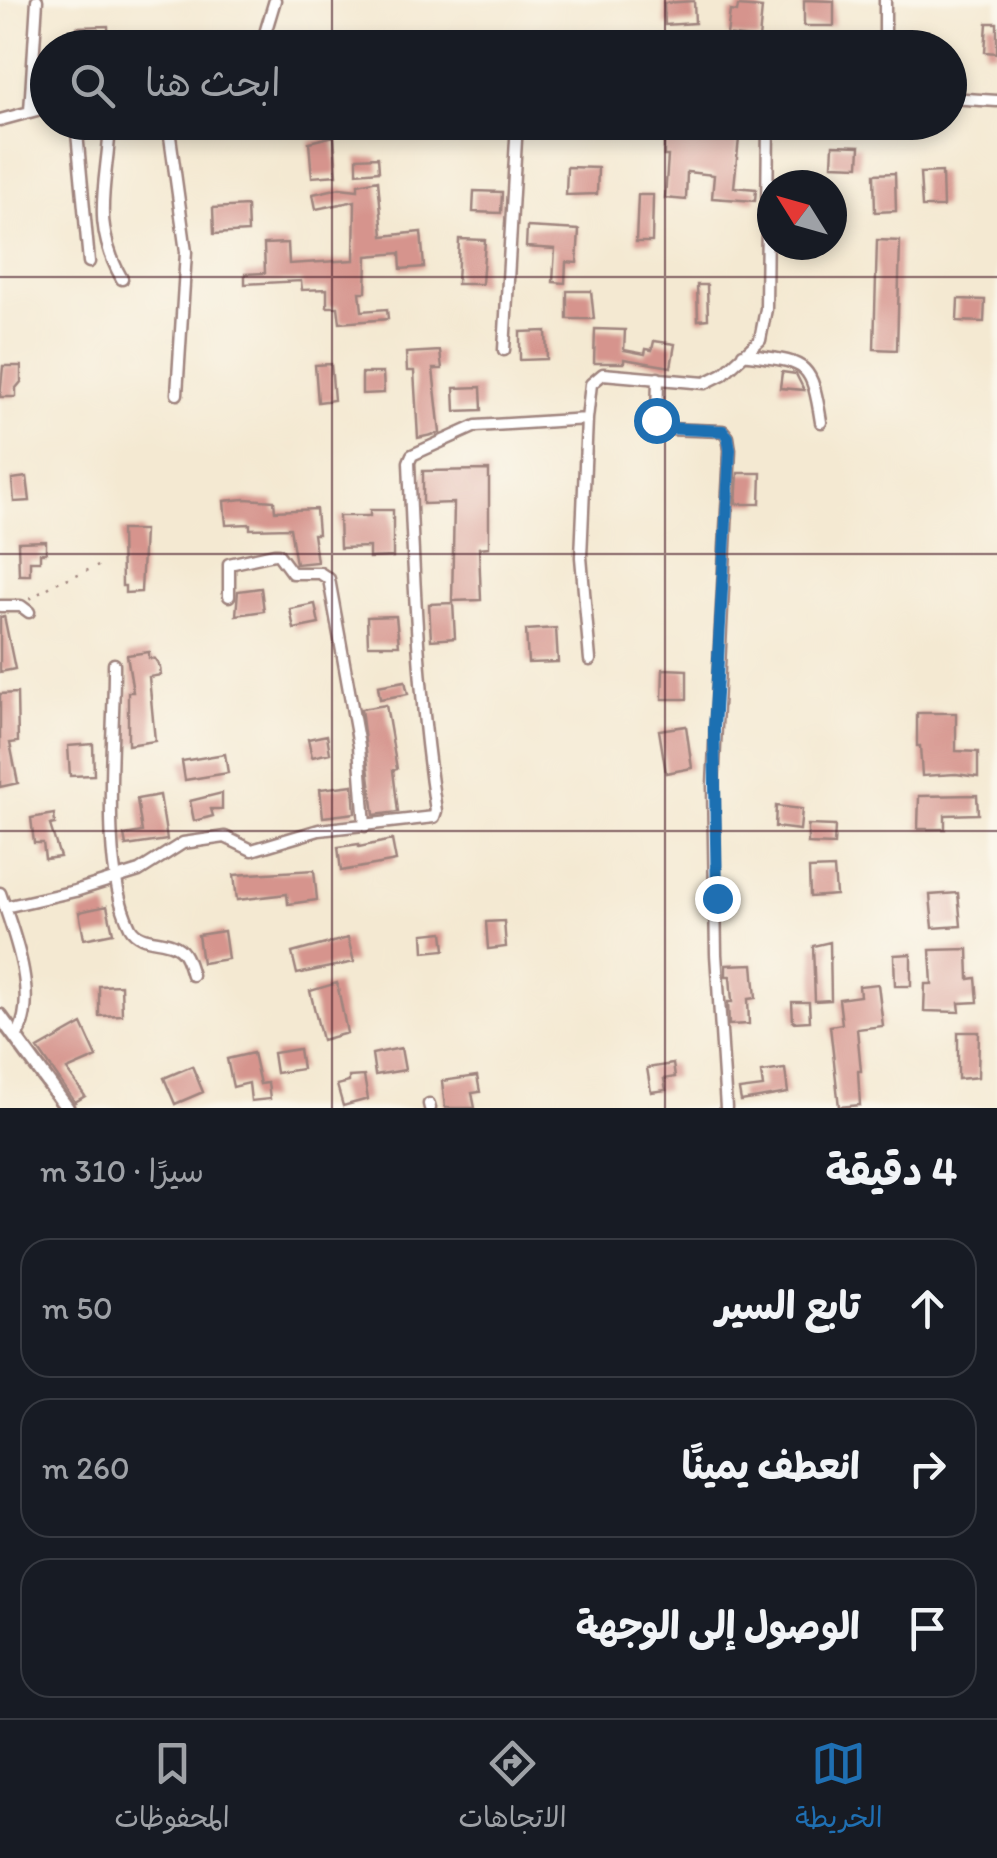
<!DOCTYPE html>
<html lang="ar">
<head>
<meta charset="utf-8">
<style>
	:root { --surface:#171b24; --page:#20242c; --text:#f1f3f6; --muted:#9ea1a6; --line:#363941; --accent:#1f6fb2 }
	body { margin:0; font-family:Itim,"Playpen Sans Arabic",sans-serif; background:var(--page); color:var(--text); direction:rtl }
	.compass { position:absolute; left:757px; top:170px; width:90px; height:90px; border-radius:50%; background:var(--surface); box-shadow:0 5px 15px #0003; rotate:307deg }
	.stop { position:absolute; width:30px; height:30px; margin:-22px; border:8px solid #1f6fb2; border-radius:50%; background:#fff }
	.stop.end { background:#1f6fb2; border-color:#fff; box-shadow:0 2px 10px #0008 }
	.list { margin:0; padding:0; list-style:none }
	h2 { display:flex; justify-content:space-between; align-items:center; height:130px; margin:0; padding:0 40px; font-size:42px }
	h2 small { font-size:32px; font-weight:400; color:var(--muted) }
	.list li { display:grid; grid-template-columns:65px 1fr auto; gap:30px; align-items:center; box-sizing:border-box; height:140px; margin:0 20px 20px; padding:0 20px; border:2px solid var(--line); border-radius:30px }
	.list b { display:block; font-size:38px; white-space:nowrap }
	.list em { font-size:32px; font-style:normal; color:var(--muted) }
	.icon { flex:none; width:55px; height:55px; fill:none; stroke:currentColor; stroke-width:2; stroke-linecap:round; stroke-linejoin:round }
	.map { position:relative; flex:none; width:997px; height:1108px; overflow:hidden; direction:ltr }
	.search { position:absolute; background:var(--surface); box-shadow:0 5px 15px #0003; left:30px; right:30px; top:30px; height:110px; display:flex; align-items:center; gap:25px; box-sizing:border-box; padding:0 35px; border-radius:55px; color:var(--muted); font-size:38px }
	.sheet { height:610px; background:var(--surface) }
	nav { display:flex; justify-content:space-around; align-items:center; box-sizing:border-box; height:140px; border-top:2px solid var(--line); background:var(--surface); font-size:28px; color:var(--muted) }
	nav a { display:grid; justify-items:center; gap:5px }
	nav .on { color:var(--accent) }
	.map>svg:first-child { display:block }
	.building { fill:#d6948d }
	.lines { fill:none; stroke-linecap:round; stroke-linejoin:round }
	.minor-casing { stroke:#9f847e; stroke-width:15 }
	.tertiary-casing { stroke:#9f847e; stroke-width:18 }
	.path { stroke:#9f847e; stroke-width:2.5; stroke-dasharray:2.5 8; stroke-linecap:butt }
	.minor { stroke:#fff; stroke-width:10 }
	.tertiary { stroke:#fff; stroke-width:12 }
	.route { stroke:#1f6fb2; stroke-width:12 }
	.grid { fill:none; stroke:#4a1f2b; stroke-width:2.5; stroke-opacity:0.55 }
</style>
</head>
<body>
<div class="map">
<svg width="997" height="1108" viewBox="0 0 997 1108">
	<rect width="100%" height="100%" fill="#fbf7ec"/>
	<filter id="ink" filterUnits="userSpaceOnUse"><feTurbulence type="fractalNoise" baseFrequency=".01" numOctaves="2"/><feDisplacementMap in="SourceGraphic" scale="20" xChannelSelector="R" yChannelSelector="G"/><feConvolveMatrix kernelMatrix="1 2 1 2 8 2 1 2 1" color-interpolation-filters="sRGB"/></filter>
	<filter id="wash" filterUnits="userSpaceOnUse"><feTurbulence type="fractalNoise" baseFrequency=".0048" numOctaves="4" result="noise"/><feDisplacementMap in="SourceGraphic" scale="40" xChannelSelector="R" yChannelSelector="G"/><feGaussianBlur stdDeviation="2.25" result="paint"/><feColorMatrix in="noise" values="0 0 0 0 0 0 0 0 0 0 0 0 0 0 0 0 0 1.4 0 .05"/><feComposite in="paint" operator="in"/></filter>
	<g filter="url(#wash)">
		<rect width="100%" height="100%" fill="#f4e9d2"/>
		<g id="blocks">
			<path class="building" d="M804,0l30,1v25h-30z
				M694,1l1,22 -30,2 -1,-22z
				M738,6l24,2 -3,31 -32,-4 3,-24 7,1z
				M987,23h10v30l-12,-1z
				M108,26l1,22h-32v-21z
				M705,125l35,4 -6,58 22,2 -1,12 -43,-3 2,-23 -27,-3 -1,28 -21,-2 3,-42h-4v-17l40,-2z
				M334,136l3,39 -25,2 -3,-35z
				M833,145l27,1 -1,20 -27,-1z
				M378,157l1,14 -22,2v-15z
				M567,167l31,1 -1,26 -31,1z
				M942,172l1,35h-21l-2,-34z
				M895,173l1,38 -21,1 -1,-38z
				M378,180l5,56 38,-4 3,35 -23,2 -1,-16 -33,3 -1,36h-6l2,19 25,-2 1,10 -48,4 -2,-16h-11v-18l-25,1 -1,-9 -56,3v-10l20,-1 -1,-29 24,-1 1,21 65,-4 1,-59 -39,8 -3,-15 27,-6 18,2v-6z
				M474,191l28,1 -1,21 -28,-1z
				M638,195h15l-1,47h-16z
				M247,206l1,26 -34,2 -1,-26z
				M527,227l52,3 -2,33 -11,-1 -1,21 -12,-1 2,-33 -29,-2z
				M459,239l26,1 -3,44h-25z
				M877,240l23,1 -3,109 -23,-1z
				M697,285h10l1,34 -10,1z
				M567,291h24l3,28h-27z
				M958,299l27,1 -1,22 -27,-1z
				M595,329l30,1 -1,20 21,4 1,-5 6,1 2,-9 21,3 -4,23 -47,-8v4h-30z
				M546,331l1,28 -27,1v-28z
				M440,351l2,18h-9l7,64 -22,5 -4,-67h-7l-1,-18z
				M331,364l3,36 -16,2 -3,-37z
				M3,366h18v16l-5,6v9h-16z
				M782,372l14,2 8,16 -24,-2z
				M362,373h21l1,20 -22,1z
				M481,387l1,23 -27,1 -1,-23z
				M489,470v77l-10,1 2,52 -29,1 2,-98 -31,1v-33z
				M738,473h23l-1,31h-24z
				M27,477l3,24 -16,1 -2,-23z
				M245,499l29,2 1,10 41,-2 2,25h-5l4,28 -21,2 -6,-36 -40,1v-5l-24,1 -2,-24z
				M370,510h23v47l-24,1v-11l-29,1 -1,-32h31z
				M121,530h23l-3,62 -16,1v-7h-3z
				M46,541v12h-6v8h-10v14h-11l-1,-33z
				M261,588l3,23 -28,4 2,-24z
				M453,603l2,35 -24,2 -2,-36z
				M315,604l4,20 -25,5 -4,-20z
				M4,616l11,53 -15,3v-55z
				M396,616l3,29h-31l-1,-28z
				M556,628l2,34 -30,1 -2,-33z
				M149,652v6l6,1 5,8 1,8 -12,2 6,64 -27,4v-53h5l-6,-37z
				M663,669l24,1v29h-25z
				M405,681l3,13 -28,5 -2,-13z
				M17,693l1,49 -8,1 8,40 -18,4v-93z
				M386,705l11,64 -4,1 5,42 -24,3 -13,-106z
				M917,713h39v38l22,1v25l-22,-3 -34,2 -2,-30h-3z
				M686,726l6,42 -26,5 -7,-43z
				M327,735l3,18 -18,4 -4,-18z
				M93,744l1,31 -24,1 -2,-30z
				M225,754l3,19 -43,7 -3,-19z
				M353,785l2,28 -32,4 -3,-28z
				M222,793v16h-11l2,7 -19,5 -4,-20z
				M160,795l7,45 -41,6 -2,-11 18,-3 -5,-33z
				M977,795l1,19 -33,1v14h-27l1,-33z
				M776,806l26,3 -2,21 -25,-3z
				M54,814l1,10 -5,1 10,32 -15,2 -2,-16h-9l-3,-25z
				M808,825l27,1 -1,19 -26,-1z
				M392,840l4,21 -55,10 -3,-24 21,-3v3z
				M834,868l2,27 -26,2 -1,-28z
				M314,870l3,30 -29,4 -1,-10 -50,6 -3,-25z
				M958,893l3,33 -28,2 -3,-33z
				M107,906l6,27 -29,6 -5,-27z
				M504,921l2,26 -18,2 -2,-27z
				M224,931l4,28 -26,4 -4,-28z
				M443,932l2,18 -21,2 -1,-18z
				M348,938l6,24 -57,12 -5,-21z
				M830,942l1,58 -16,1 -2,-55z
				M968,949l1,30 7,-1 2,24 -19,1 1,9 -36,-1 1,-27h7l-2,-34z
				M911,954v32h-16l-1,-31z
				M753,964l3,34 -8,1 1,25 -20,1 -1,-23h4l-2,-26h-4v-11z
				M337,983l10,50 -25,7 -12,-49z
				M878,984l5,42 -26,3 4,42h-3l2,34 -21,2 -9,-81 12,-2 -3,-25 21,-3 -1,-10z
				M121,985l1,30 -23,1v-30z
				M792,1002h17l1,19 -17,1z
				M82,1024l15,33 -30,13 18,26 -10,6 -37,-53z
				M958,1032h21l-1,45 -20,2z
				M401,1048l4,22 -30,5 -3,-21z
				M299,1049l3,20 -26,4 -3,-20z
				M253,1053l7,31 8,-1 2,16 -19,2 -2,-18 -16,4 -6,-28z
				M673,1064l2,13 -11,2 2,11 -15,2 -4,-24z
				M192,1066l11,26 -28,12 -11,-26z
				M785,1069l3,24 -47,8 -2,-11 24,-3 -2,-15z
				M364,1076l4,23 -25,7 -6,-21 12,-3v-5z
				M477,1076l3,16 -8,1 3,15h-30l-3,-27z"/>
		</g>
	</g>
	<g filter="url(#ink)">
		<use href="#blocks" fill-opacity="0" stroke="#9f847e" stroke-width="2.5"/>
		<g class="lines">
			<g class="minor-casing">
				<path id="minor" d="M265,48l1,-18 9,-30
					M885,48v-48
					M950,98l47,3
					M30,111l7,-111
					M0,120l48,-13
					M76,122l13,140
					M110,122c-2,61 -21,99 12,157
					M168,122l18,130 -9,142
					M504,350l13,-228
					M743,354c63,9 68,4 78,68
					M658,378l-1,42 8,9 58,2 5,6 2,13 -17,335 3,169 10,154
					M587,419l-6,138 9,103
					M229,596v-32l45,-10h4l14,19h28l9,6 30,167 6,80
					M0,606h21l8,6
					M114,664c1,70 -15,202 16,263 11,20 42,8 54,27 4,6 6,15 8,21
					M0,893c14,40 40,107 16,144
					M5,907l70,-16 64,-20 44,-28 42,-6 27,13 67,-20 115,-13 2,-6c-18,-116 -22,-231 -27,-349l3,-7 64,-29 111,-7 4,-35 12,-10 102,9 18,-9 37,-34 6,-31 2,-187
					M429,1104l1,4"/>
			</g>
			<g class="tertiary-casing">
				<path id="tertiary" d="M0,1016l67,92"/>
			</g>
			<path class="path" d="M30,599l26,-16 45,-18"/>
			<use href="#minor" class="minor"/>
			<use href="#tertiary" class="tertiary"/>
		</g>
	</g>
	<g class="lines" filter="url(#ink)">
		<path class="route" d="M656,420l9,8 58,3 5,6 2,13 -16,279 3,169"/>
	</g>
	<path class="grid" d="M332,0v48M665,0v48M332,122v986M665,122v986M0,277h997M0,554h997M0,831h997"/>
</svg>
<svg class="compass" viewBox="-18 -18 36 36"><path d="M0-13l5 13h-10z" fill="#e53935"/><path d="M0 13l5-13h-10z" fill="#9ea1a6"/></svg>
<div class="stop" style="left:656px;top:420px"></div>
<div class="stop end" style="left:717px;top:898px"></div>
<div class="search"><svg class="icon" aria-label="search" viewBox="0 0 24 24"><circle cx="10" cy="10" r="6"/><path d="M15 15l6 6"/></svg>ابحث هنا</div>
</div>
<section class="sheet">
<h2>4 دقيقة<small>سيرًا · 310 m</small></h2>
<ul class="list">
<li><svg class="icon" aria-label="ahead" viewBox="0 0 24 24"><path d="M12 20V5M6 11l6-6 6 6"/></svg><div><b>تابع السير</b></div><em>50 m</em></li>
<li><svg class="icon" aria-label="right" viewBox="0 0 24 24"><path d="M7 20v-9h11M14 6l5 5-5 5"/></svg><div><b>انعطف يمينًا</b></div><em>260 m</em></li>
<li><svg class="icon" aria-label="arrive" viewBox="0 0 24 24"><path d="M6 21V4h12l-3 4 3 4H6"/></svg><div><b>الوصول إلى الوجهة</b></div></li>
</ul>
</section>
<nav>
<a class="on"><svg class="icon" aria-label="map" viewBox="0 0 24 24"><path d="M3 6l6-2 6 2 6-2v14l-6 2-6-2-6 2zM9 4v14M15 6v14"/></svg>الخريطة</a>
<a><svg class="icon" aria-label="directions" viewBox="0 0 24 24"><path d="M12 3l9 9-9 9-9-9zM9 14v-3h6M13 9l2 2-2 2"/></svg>الاتجاهات</a>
<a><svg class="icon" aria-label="saved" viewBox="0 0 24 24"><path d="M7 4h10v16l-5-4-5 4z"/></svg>المحفوظات</a>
</nav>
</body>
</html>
